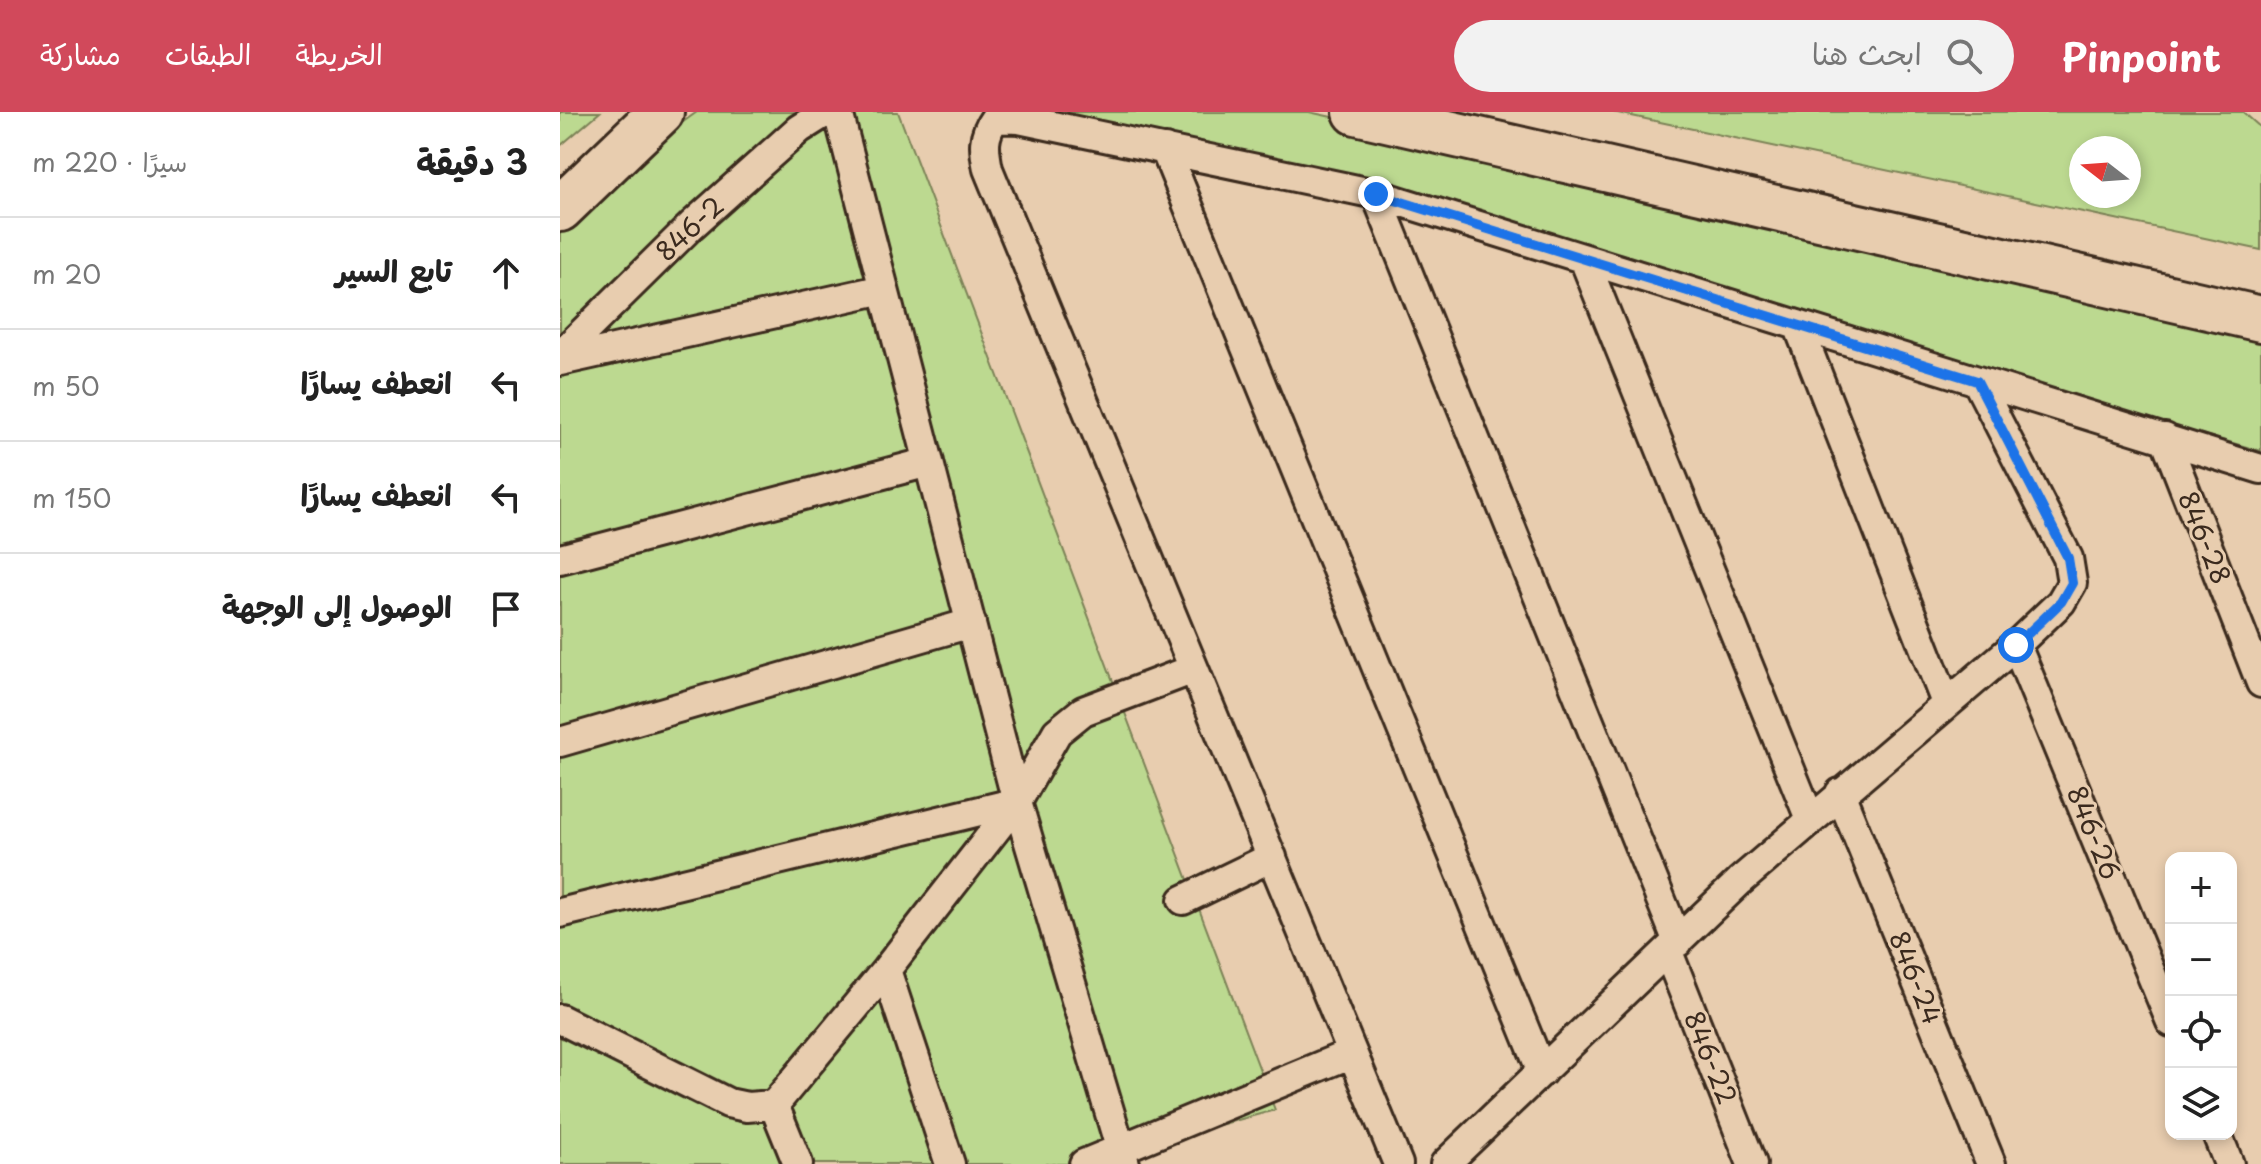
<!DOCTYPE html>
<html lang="ar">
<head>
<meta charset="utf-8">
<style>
	:root { --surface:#fff; --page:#f2f2f2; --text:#222; --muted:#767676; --line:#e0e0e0; --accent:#d1495b }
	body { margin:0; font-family:"Playpen Sans","Playpen Sans Arabic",sans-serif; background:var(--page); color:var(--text); direction:rtl }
	.controls { position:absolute; right:24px; bottom:24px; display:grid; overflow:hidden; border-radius:16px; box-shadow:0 4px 12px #0003 }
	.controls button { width:72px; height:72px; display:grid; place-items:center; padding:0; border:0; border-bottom:2px solid var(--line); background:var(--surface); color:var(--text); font:40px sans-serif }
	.compass { position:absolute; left:1509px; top:24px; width:72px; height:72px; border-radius:50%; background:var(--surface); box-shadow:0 4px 12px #0003; rotate:287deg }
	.stop { position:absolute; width:24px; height:24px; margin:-18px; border:6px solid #1a73e8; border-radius:50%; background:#fff }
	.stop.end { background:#1a73e8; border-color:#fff; box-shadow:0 2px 8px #0008 }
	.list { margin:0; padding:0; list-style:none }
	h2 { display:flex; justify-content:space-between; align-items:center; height:104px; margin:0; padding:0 32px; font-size:34px }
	h2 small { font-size:26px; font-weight:400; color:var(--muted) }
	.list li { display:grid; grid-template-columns:52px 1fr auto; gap:24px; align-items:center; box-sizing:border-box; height:112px; padding:0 32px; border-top:2px solid var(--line) }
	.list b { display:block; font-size:30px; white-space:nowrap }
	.list em { font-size:26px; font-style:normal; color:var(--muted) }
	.icon { flex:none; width:44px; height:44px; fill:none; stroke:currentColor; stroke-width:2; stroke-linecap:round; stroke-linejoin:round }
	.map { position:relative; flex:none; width:1701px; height:1052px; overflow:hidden; direction:ltr }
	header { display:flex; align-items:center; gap:48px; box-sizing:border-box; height:112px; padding:0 40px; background:var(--accent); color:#fff }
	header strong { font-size:38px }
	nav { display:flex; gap:44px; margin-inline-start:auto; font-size:28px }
	.search { width:560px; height:72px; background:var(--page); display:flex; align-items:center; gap:20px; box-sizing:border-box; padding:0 28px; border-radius:44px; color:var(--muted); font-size:30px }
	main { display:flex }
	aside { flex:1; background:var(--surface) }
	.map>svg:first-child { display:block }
	.green { fill:#bcd990; stroke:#7c8257; stroke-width:2; fill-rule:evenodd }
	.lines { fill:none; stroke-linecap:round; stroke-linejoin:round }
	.street-casing { stroke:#3b2a1e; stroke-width:34 }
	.highway-casing { stroke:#3b2a1e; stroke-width:50 }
	.street { stroke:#e8cdaf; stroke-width:28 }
	.highway { stroke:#e8cdaf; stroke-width:44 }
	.route { stroke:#1a73e8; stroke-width:10 }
	.labels { text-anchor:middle; stroke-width:6; stroke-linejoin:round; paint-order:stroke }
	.street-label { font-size:26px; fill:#3b2a1e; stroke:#e8cdaf }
</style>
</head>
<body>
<header>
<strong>Pinpoint</strong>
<div class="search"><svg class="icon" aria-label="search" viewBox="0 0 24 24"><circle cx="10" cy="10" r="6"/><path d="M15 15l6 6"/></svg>ابحث هنا</div>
<nav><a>الخريطة</a><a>الطبقات</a><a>مشاركة</a></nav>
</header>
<main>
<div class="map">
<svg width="1701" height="1052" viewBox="0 0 1701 1052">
	<rect width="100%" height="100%" fill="#e8cdaf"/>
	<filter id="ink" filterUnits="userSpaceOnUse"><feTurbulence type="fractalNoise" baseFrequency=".0125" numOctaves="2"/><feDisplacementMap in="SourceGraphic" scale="16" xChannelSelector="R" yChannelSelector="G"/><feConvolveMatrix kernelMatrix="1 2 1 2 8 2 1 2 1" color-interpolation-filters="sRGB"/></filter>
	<g filter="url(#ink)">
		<path class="green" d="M0,0h40l-40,34z
			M137,0h201l377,998 -201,54h-514v-939l83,-74z
			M494,0h255l952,208v131z
			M1053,0h630l18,16v122zM1569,36v48h-48v-48z"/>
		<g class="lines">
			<g class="street-casing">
				<path id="street" d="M278,0l179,690 108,362
					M605,37l377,923
					M816,82l302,748
					M1024,147l226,560
					M1238,213l148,378
					M0,243l132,-130 107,-96 27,-17
					M0,249l324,-72
					M1605,326l96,245
					M0,447l369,-97
					M1456,533l155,377
					M0,630l411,-119
					M1280,681l151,371
					M623,788l89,-43
					M0,801l457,-111
					M1108,840l84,212
					M326,858l64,194
					M0,907l168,84 19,4 27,-2 112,-135 131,-168 40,-70 26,-21 111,-42
					M214,993l24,59
					M1657,1022l12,30
					M524,1052l268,-111
					M838,1052l-410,-995c-4,-20 -6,-33 7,-51l24,1 357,75 885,275
					M885,1052l295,-283 276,-236 45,-43 11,-19 -4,-25 -91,-177"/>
			</g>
			<g class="highway-casing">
				<path id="highway" d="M796,0l905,207
					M0,97l101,-97"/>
			</g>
			<use href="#street" class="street"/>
			<use href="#highway" class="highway"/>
		</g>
	</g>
	<g class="lines" filter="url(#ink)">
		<path class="route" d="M816,82l601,187 91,177 4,25 -11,19 -45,43"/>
	</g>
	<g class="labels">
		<g class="street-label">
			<text transform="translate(130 117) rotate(-43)" y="9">846-2</text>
			<text transform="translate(1644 426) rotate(68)" y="9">846-28</text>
			<text transform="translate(1533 721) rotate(68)" y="9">846-26</text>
			<text transform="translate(1355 866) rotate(68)" y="9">846-24</text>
			<text transform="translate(1150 946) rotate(68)" y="9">846-22</text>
		</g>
	</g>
</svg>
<div class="controls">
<button>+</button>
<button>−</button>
<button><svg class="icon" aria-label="locate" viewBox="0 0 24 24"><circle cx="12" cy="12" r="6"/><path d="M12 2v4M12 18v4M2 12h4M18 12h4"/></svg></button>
<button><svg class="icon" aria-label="layers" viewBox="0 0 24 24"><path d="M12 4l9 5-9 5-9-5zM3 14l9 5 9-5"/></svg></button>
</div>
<svg class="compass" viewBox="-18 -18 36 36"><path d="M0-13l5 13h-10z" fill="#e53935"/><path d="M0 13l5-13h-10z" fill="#767676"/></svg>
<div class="stop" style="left:1456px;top:533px"></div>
<div class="stop end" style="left:816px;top:82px"></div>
</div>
<aside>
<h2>3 دقيقة<small>سيرًا · 220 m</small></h2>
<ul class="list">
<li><svg class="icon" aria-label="ahead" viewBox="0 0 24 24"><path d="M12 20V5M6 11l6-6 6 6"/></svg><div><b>تابع السير</b></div><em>20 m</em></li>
<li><svg class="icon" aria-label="left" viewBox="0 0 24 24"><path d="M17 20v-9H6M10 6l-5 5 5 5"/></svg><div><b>انعطف يسارًا</b></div><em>50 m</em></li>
<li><svg class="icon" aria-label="left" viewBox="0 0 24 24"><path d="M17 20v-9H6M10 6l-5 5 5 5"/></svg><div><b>انعطف يسارًا</b></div><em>150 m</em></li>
<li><svg class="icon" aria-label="arrive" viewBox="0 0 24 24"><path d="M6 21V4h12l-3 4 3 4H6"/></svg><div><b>الوصول إلى الوجهة</b></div></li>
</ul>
</aside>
</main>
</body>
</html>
